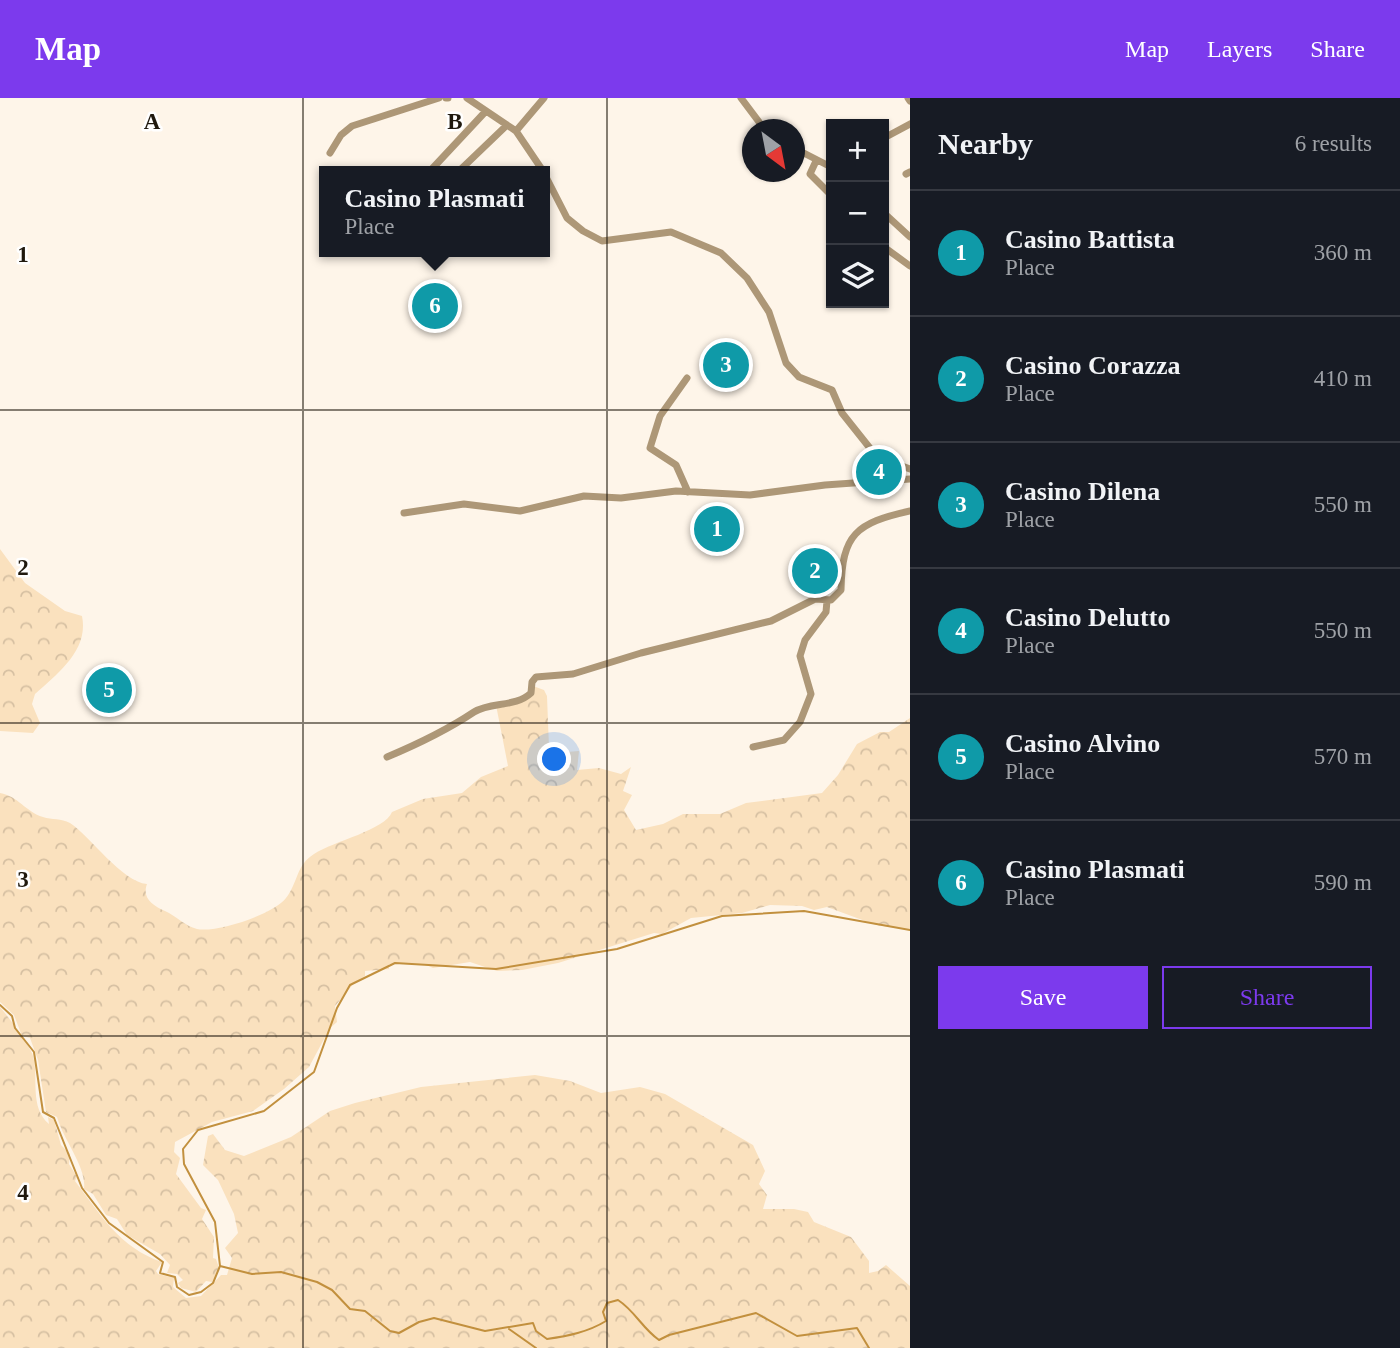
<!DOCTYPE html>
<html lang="en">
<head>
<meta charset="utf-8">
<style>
	:root { --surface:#171b24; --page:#242831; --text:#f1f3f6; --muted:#9ea1a6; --line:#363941; --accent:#7c3aed }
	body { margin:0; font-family:Georgia,serif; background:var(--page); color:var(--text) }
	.controls { position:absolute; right:21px; top:21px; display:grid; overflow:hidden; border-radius:0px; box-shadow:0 2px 5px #0004 }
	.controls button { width:63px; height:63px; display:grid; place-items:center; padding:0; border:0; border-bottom:2px solid var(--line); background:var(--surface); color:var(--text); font:35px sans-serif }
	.compass { position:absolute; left:742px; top:21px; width:63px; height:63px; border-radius:50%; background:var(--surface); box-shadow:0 2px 5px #0004; rotate:148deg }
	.you { position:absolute; left:555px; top:662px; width:24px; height:24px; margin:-18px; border:5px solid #fff; border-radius:50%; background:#1a73e8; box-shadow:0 0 0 10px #1a73e833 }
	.badge { display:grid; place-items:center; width:46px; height:46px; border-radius:50%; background:var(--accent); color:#fff; font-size:23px; font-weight:700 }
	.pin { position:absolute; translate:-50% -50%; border:4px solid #fff; box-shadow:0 2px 7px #0006 }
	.popup { position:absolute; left:319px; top:68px; width:231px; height:91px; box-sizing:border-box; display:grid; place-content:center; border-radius:0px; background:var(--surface); filter:drop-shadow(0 2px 5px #0005); font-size:23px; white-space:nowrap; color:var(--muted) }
	.popup b { font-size:26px; color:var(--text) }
	.popup::after { content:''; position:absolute; left:50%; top:100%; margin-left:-14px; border:14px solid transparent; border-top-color:var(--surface) }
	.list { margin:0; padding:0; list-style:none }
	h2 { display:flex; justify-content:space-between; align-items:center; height:91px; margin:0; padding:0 28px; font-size:30px }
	h2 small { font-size:23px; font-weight:400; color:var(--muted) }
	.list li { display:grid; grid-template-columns:46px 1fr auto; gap:21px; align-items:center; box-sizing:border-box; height:126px; padding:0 28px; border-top:2px solid var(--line) }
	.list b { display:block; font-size:26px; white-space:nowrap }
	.list p { margin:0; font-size:23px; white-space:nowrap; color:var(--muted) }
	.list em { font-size:23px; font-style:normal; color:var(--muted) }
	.actions { display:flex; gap:14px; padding:21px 28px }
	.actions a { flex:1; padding:16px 0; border:2px solid var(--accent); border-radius:0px; text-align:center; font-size:24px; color:var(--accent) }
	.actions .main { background:var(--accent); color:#fff }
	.icon { flex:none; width:38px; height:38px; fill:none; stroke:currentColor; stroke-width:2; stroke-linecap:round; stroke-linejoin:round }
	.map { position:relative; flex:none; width:910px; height:1250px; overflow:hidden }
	header { display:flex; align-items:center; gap:42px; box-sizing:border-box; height:98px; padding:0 35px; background:var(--accent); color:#fff }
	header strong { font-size:33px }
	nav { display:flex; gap:38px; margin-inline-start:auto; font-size:24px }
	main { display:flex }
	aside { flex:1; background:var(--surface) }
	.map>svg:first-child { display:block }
	.forest { fill:url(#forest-crowns) }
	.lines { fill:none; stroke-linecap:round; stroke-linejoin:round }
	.stream { stroke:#c2903e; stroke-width:2 }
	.minor { stroke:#ad9777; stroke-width:7 }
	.grid { fill:none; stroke:#20190e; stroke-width:2; stroke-opacity:0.55 }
	.grid-label { font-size:23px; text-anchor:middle; font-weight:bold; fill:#20190e; stroke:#fff; stroke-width:5; stroke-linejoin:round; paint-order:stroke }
</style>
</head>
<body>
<header>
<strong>Map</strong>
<nav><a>Map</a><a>Layers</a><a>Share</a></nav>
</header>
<main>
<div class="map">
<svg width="910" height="1250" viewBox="0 0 910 1250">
	<defs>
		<pattern id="forest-crowns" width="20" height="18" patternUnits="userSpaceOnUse" patternTransform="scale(1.75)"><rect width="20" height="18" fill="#fae1be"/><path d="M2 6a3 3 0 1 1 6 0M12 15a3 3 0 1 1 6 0" fill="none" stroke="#d6c0a2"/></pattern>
	</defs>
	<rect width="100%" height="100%" fill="#fef5e9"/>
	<path class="forest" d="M0,451l25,34 40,28 17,5c7,34 -24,57 -47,78l-3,10 8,19 -7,10 -33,-2z
		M533,588l11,4 3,6 2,52 6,5 24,-2 -2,19 22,-2 22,6 10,-7 3,-9 -11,33 9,4 -8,15 12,20 27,-6 20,-10h37l26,-11 76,-10 16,-18 19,-31 23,-12h9l21,-14v212l-34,-5 -49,-18 -13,3 -12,-4 -32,-1 -28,8 -51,5 -29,16 -8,-1 -96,30 -36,7 -25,1 -27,-9 -37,6 -9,-4h-35v5l-24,2v5l-10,6 -20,24 2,16 -7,6 -21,39 -25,22 -31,22 -41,11 -37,20 -1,10 6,6 -4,16 25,34 5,2 -4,9 12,18 -1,21 3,1 3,9 -7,14 -6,-1 -10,11 -15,-4 -3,-5 5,-3 -6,-6 -10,-1 3,-8 -10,-11 -33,-19 -10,-16 -11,-4 -13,-21 -9,-5c3,-21 -20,-48 -27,-72l-11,-5 -8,-52 -8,-22 -8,-2 -8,-21 -14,-13v-209c18,3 26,19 43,24 9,3 18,1 27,6 20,13 52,59 77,61 -5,14 5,21 18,27 11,5 20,15 32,18 20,4 77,-15 89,-31 12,-15 10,-33 28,-44 20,-13 71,-24 78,-42l31,-13 39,-6 19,-16 27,-11 -12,-61 29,-8z
		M0,909c7,8 31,40 33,49 6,22 -4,51 16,68l-1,-7 6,3 7,25 9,9 -1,10 8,13 -2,4c25,33 45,67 87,81l-6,9 2,3 16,4 -1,9 13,11 15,-2 20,-21h6l5,-17 -7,-10 13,-15 -4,-19 -16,-34 -15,-15 5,-29 5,-2 12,16 19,6 47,-19 39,-26 25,-8 66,-16 114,-12 35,6 31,12 39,-6 25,7 88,51 12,26 -6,13 8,11 -4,14h31l14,3 6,10 37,15 18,24v12l9,-2 8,-6 24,21v62h-910z"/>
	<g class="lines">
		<path class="stream" d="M0,907l12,11 3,12 19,24 9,60 11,6 28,70 27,35 54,39 -3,11 15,4 2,10 12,8 12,-3 12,-9 7,-17 -5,-44 -31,-58 -1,-15 15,-19 66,-19 50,-39 23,-64 13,-23 45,-22 101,6 121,-20 105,-33 82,-5 106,19
			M220,1168l32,8 29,-2 36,10 15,8 18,19 15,2 25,20 9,2 20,-11 15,-4 51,13 48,-8 3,8 11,8c21,-3 41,-7 59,-18l-3,-9 4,-9 11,-3c17,11 24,28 41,40l10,-5 87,-22 41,23 60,-8 12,20
			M509,1231l27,19"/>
		<path class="minor" d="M446,0h2
			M467,0l49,33 28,-33
			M741,0l24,32
			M908,0l2,3
			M516,33l27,40
			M884,40l26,-14
			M794,50l37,19
			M330,55l11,-18 11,-9 87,-28
			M816,63l-6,13 21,21
			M430,73l56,-60
			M459,73l48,-46
			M906,76l4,-2
			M545,77l22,43 16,13 19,10 69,-9 50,21 26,25 22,34 17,51 13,14 33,13 10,23 35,44 33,12
			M884,115l26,24
			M545,129h1
			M884,149l26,19
			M687,280l-27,38 -10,32 26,17 12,27
			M404,415l60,-9 56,7 64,-15 37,2 55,-7 74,4 75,-10 85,-6
			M753,649l31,-7 16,-18 11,-28 -11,-38 5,-16 21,-28 1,-11
			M387,659c31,-13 60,-27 87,-45 17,-11 41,-4 57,-19l1,-11 4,-5 37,-3 68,-21 130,-32 44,-22 16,1 10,-10c1,-56 15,-67 69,-79"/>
	</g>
	<path class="grid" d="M303,0v1250M607,0v1250M0,312h910M0,625h910M0,938h910"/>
	<g class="grid-label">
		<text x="152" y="31">A</text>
		<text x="455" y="31">B</text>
		<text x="23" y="164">1</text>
		<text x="23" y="477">2</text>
		<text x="23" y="789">3</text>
		<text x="23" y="1102">4</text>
	</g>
</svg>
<div class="controls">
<button>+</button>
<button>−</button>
<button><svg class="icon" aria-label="layers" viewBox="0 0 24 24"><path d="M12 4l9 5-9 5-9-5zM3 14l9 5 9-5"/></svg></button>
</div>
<svg class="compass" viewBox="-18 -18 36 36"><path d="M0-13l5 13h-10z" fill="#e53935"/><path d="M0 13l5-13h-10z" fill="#9ea1a6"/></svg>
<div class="you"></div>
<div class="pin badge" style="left:717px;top:431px;background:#0f9aa8">1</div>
<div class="pin badge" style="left:815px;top:473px;background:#0f9aa8">2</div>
<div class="pin badge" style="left:726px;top:267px;background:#0f9aa8">3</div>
<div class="pin badge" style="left:879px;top:374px;background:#0f9aa8">4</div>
<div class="pin badge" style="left:109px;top:592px;background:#0f9aa8">5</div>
<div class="pin badge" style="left:435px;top:208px;background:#0f9aa8">6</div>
<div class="popup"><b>Casino Plasmati</b>Place</div>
</div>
<aside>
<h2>Nearby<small>6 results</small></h2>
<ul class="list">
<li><span class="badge" style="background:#0f9aa8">1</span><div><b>Casino Battista</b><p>Place</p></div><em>360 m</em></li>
<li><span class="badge" style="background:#0f9aa8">2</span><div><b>Casino Corazza</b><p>Place</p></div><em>410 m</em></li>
<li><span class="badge" style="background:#0f9aa8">3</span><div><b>Casino Dilena</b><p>Place</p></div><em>550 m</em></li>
<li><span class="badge" style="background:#0f9aa8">4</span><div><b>Casino Delutto</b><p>Place</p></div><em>550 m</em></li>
<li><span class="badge" style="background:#0f9aa8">5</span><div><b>Casino Alvino</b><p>Place</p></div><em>570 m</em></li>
<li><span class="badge" style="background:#0f9aa8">6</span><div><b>Casino Plasmati</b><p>Place</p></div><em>590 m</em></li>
</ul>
<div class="actions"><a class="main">Save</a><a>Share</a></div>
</aside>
</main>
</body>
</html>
